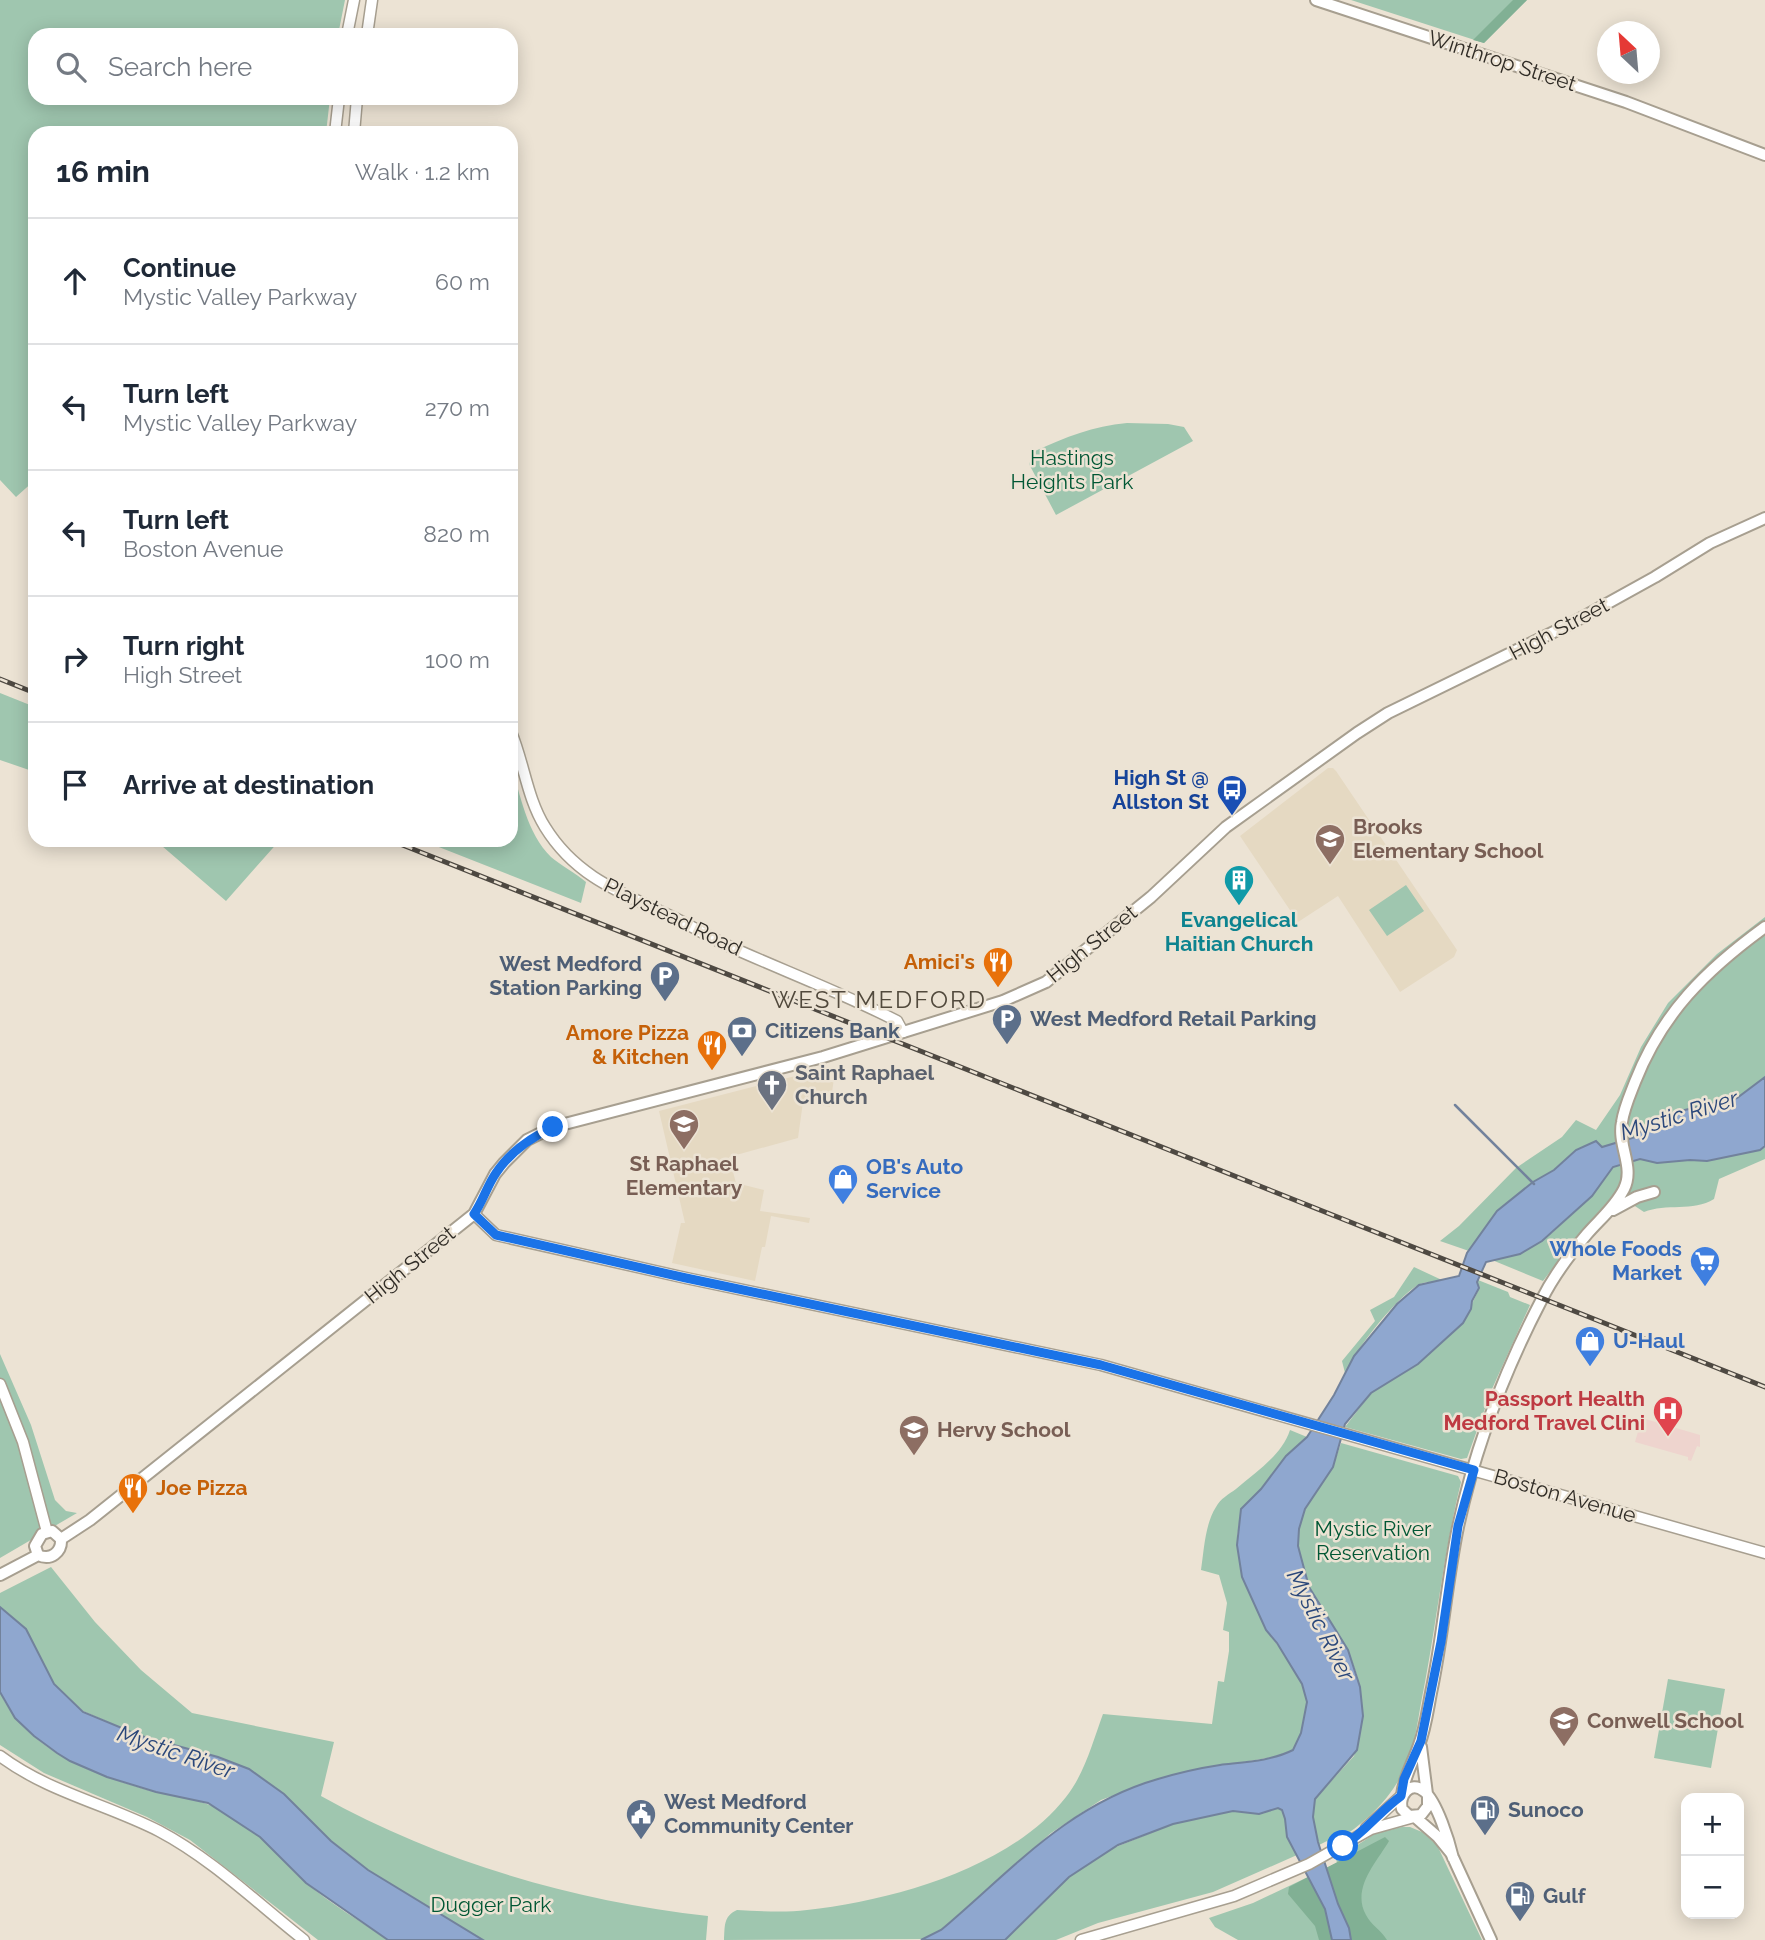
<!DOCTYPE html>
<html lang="en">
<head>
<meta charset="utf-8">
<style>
	:root { --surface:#fff; --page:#f2f2f3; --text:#1f2937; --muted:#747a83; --line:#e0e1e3 }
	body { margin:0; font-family:Raleway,sans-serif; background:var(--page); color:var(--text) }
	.controls { position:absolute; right:21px; bottom:21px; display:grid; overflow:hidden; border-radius:14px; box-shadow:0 4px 18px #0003 }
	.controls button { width:63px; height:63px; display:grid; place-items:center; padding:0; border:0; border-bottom:2px solid var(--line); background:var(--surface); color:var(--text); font:35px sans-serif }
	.compass { position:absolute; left:1597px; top:21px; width:63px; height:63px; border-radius:50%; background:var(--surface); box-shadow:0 4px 18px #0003; rotate:334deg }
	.stop { position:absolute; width:21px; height:21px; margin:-16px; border:5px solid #1a73e8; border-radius:50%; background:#fff }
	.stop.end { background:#1a73e8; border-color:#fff; box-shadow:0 2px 7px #0008 }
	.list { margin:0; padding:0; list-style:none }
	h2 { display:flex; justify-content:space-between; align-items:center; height:91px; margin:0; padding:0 28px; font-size:30px }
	h2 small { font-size:23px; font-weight:400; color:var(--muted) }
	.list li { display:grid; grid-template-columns:46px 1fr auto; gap:21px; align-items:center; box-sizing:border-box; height:126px; padding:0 28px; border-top:2px solid var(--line) }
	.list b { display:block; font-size:26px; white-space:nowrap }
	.list p { margin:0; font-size:23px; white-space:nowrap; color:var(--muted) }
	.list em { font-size:23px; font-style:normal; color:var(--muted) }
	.icon { flex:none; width:38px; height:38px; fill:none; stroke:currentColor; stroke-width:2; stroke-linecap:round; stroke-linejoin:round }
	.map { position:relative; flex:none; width:1765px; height:1940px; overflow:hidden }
	.search { position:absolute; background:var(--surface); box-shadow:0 4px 18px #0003; left:28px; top:28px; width:490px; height:77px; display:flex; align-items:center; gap:18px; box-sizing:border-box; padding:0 24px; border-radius:21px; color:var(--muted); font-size:26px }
	.panel { position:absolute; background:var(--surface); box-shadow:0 4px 18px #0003; left:28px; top:126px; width:490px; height:721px; border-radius:21px }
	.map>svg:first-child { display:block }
	.built { fill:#e5d9c2 }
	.medical { fill:#eed4ce }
	.green { fill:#9fc6af }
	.forest { fill:#81b094 }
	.water { fill:#8fa7cf; stroke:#72829c; stroke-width:2 }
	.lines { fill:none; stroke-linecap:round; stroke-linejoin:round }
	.stream { stroke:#72829c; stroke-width:2.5 }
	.secondary-casing { stroke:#a79f90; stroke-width:13 }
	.primary-casing { stroke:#a79f90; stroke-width:14 }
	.secondary { stroke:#fff; stroke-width:10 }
	.primary { stroke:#fff; stroke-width:10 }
	.rail-casing { stroke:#4e4942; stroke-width:5 }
	.rail { stroke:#ece3d4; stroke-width:2.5; stroke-dasharray:8; stroke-linecap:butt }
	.route { stroke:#1a73e8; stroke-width:9 }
	.labels { text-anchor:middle; stroke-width:5; stroke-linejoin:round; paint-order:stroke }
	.street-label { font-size:21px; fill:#302c26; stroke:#ece3d4 }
	.park-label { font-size:21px; fill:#005734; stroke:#ece3d4 }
	.transit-label { font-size:21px; font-weight:bold; fill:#164399; stroke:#ece3d4; text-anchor:end }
	.education-label { font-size:21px; font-weight:bold; fill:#785e54; stroke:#ece3d4; text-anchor:start }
	.culture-label { font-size:21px; font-weight:bold; fill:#0d838f; stroke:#ece3d4 }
	.food-label { font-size:21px; font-weight:bold; fill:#c56008; stroke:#ece3d4; text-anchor:end }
	.service-label { font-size:21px; font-weight:bold; fill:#4e5e75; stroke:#ece3d4; text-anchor:start }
	.worship-label { font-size:21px; font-weight:bold; fill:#5b616d; stroke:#ece3d4; text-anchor:start }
	.shop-label { font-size:21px; font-weight:bold; fill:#366cbe; stroke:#ece3d4; text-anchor:start }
	.health-label { font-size:21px; font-weight:bold; fill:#be3a42; stroke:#ece3d4; text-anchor:end }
	.water-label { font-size:23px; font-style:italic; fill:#2a477a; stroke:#ece3d4 }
	.quarter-label { font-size:24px; letter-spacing:2px; fill:#51493c; stroke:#ece3d4 }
</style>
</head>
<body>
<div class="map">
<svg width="1765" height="1940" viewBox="0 0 1765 1940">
	<rect width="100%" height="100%" fill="#ece3d4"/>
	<path class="built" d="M1328,768h5l3,3 121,179 -3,7 -54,35 -62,-96 -40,26 -58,-86z
		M819,1070l10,1 5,7 -4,29 -27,-5 -5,36 -69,19 7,26 28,7 -4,21 50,7 -1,5 -38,-7 -6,31h-3l-7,34 -83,-18 9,-40h4l-26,-112z"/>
	<path class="medical" d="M1642,1418l58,17v12l-3,-1 -6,15 -3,-1v-3l-53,-15z"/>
	<path class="green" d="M0,0h345l-7,35h-303v63h295l-4,35h-291v295l-5,5 5,6v41l-19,17 -16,-17z
		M1351,0h176l-43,43z
		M1127,423l41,1 16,3 9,14 -137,74 -27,-51 6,-13c31,-14 58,-25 92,-28z
		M0,693l35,14v65l-35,-12z
		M511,763c9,32 16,70 40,94 8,7 26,17 35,25l-5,21 -160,-63h90z
		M155,840h125l-54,61z
		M1406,885l18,26 -37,25 -18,-26z
		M1765,917v160l-28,21 -68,17 -21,10 -13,12 -33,10 -11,-4 -15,7 -22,20 -21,12 -36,29 -28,40 -29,-10 19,-15 57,-58 46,-31 14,-17 20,10 24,-35 21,-48 27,-44 49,-49z
		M1765,1146v13l-46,20 -5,20c-21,13 -48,4 -70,13l-29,-19 -42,48 -30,40 -51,-21 18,-4 42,-23 40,-37 21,-29 27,-8 17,4 33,-3 17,1 53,-11z
		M1414,1267l30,14c-8,1 -19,0 -26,4 -23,14 -62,64 -73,88l-3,-12 33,-40 -5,-11 24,-13z
		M1478,1280l30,12 2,5 20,8 -38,84 -25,69 -6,1 -116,-32 26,-34 47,-29 45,-41 15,-32z
		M0,1354l31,71 24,75 11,11 11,2 -77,45z
		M1290,1430l17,7 -21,19 -25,33 -20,20 -4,29 5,39 24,53 23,30 14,24 3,11 1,7 -3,19 -6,22 -5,7 -19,7 -55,9 -60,13 -58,21 -50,33 -110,97 -15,9 -202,1c1,-13 -1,-24 13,-30 23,1 47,3 70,0 85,-9 204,-42 259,-113 19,-24 27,-56 37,-83l109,10 6,-43 6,1 5,-31v-19l-6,-2 4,-27 -8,-28 -18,-5c3,-20 4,-46 15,-63 4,-8 13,-13 20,-18 20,-17 46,-34 54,-59z
		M1341,1443l117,33 3,6c-18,73 -25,147 -40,221 -4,23 -7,46 -17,67 -15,32 -45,59 -75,75l-2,-4 -8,4 -6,-28 2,-18 39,-43 6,-22 3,-18 -6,-41 -9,-25 -39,-63 -11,-41 1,-17 6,-20 28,-42z
		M51,1567l44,55 46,48 51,43 142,29 -13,54c119,66 252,105 387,120l-2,24h-223l-115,-70 -37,-29 -47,-47 -35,-25 -31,-12 -77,-21 -58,-25 -29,-27 -28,-55 -26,-22v-14z
		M1668,1679l57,10 -14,79 -57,-10z
		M0,1692c26,59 97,84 155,100 29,7 49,7 75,23 15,10 31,20 42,33 11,12 21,24 33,34 26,22 55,39 83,58h-70l-128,-100 -43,-23 -103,-44 -44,-28z
		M1278,1808l4,2 5,13 -1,10 11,22 -84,37 -115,31 -42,17h-51l64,-63 37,-26 67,-27 60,-13 34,1z
		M1402,1827h8l12,5 15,13 45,95h-131v-8l-25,-64 11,-5 -1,-4 40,-26z
		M1308,1877l24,63h-94l-23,-13 -6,-9 44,-15z"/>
	<path class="forest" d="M1513,0h14l-43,43 -11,-3z
		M1385,1837l4,4c-12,21 -38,47 -23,74 5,10 15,15 21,25h-36l-2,-12 -9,-17 -14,-43z
		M1308,1877l17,32 7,31h-13l-4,-14 -27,-32 1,-7z"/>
	<path class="water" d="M1765,1077v69l-5,4 -53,11 -17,-1 -33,3 -17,-4 -27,8 -21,29 -50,45 -22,13 -34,8 -9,20 2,6 -7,13 -1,8 -8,14 -45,41 -47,29 -26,31 -12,43 -28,42 -6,20 -1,17 11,41 39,63 12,37 3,29 -6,34 -42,49 -2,18 5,25 20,62 11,24 2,12h-19l-7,-31 -38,-72 -2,-18 -3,-9 -4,-2 -19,6 -26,-3 -14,3 -46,10 -55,21 -49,32 -64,63h-84l20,-10c70,-59 126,-125 217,-151 20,-6 42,-11 62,-14 25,-3 51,-4 73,-15l8,-17 6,-31 -5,-18 -25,-41 -11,-13 -24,-53 -5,-32 4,-36 20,-20 25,-33 21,-19 27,-42 20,-39 43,-52 22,-19 40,-9 8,-23 30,-42 36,-29 21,-12 22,-20 20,-9 6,6 33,-10 13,-12 28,-13 61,-14z
		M0,1607l26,22 28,55 29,28 58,24 77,21 31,12 35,25 47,47 37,29 115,70h-95l-82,-57 -46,-46 -52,-34 -52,-11 -49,-15 -37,-16 -13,-8 -23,-17 -19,-18 -15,-26z"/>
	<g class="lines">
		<path class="stream" d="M1455,1105l79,79"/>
		<g class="secondary-casing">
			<path id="secondary" d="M347,35l7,-35
				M367,35l5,-35
				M335,133l4,-35
				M354,133l3,-35
				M511,732c13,31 16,66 34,95 32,52 80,67 132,92 16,8 31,17 47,25 55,25 111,46 165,73l8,4 6,11
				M474,1214l22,21 190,43 415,87 664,188
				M0,1384l23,58 24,90
				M0,1756c48,36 106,48 159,75 53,28 98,72 145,109
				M1366,1828l35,-32
				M1081,1940l153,-44 75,-32 62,-35 43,-12"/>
		</g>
		<g class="primary-casing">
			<path id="primary" d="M1316,0l310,102 139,53
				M1613,1210l24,-13 17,-5
				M61,1539l29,-19 384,-306 21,-40 9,-11 23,-23 26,-13 270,-70 180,-56 43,-19 105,-85 75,-70 131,-94 31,-20 184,-90 83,-46 55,-34 55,-25
				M38,1555l-3,-9 7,-12 10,-3 9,8
				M38,1555c13,6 24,-3 23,-16
				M0,1575l38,-20
				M1421,1747l6,47
				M1402,1795c2,-19 11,-32 17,-50 7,-18 9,-38 13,-57 11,-53 15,-108 26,-161 17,-79 47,-157 84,-228 12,-24 28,-45 45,-65 13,-15 28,-27 37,-45 11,-22 -7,-44 -2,-67 2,-14 8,-27 13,-40 27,-69 71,-112 130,-155
				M1428,1797v9l-7,9 -12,1 -7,-7c-4,-13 8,-29 22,-18 13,11 25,50 29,67
				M1415,1817l23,20 13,16 40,87"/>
		</g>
		<use href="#secondary" class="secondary"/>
		<use href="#primary" class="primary"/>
		<g class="rail-casing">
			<path id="rail" d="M0,679l35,14
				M390,840l1375,547"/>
		</g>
		<use href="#rail" class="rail"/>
	</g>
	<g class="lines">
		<path class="route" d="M553,1127c-23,11 -43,25 -57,46 -9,13 -13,28 -22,41l22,21 190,43 415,87 373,105 -16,56 -17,116 -20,99 -17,38 -3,17c-21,15 -36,36 -58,50"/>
	</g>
	<defs>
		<g id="bus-pin" transform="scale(1.575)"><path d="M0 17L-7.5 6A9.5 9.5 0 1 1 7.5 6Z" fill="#1a4fb4" stroke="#ece3d4"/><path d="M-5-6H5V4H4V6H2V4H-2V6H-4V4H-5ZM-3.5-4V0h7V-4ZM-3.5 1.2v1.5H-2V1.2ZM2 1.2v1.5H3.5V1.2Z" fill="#fff"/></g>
		<g id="school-pin" transform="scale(1.575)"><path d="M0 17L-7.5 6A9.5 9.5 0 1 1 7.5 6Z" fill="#8d6e63" stroke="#ece3d4"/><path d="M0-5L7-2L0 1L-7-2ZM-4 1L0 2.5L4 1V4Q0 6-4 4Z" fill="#fff"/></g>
		<g id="building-pin" transform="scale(1.575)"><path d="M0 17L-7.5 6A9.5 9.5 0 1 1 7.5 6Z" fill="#0f9aa8" stroke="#ece3d4"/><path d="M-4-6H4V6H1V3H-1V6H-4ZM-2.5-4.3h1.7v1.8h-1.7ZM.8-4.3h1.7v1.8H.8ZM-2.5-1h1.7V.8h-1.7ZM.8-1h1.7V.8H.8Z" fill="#fff"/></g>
		<g id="restaurant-pin" transform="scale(1.575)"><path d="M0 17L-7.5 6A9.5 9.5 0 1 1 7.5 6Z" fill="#e8710a" stroke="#ece3d4"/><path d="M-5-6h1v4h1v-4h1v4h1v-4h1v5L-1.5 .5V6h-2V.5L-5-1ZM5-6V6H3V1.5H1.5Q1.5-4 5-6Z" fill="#fff"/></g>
		<g id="parking-pin" transform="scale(1.575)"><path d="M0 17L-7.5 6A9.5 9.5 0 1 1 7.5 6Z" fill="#5c6f8a" stroke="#ece3d4"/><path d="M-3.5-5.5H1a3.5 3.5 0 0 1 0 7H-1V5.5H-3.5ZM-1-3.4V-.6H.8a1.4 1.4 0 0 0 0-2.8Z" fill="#fff"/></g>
		<g id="bank-pin" transform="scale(1.575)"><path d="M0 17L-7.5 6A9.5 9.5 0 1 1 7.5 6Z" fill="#5c6f8a" stroke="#ece3d4"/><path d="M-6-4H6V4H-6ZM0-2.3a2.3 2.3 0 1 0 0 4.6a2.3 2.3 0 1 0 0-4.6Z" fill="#fff"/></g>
		<g id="church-pin" transform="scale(1.575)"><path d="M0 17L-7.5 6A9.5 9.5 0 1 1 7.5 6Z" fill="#6b7280" stroke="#ece3d4"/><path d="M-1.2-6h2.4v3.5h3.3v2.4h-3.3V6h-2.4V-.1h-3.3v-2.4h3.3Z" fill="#fff"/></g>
		<g id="shop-pin" transform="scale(1.575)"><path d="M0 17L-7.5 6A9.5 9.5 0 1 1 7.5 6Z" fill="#3f7fe0" stroke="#ece3d4"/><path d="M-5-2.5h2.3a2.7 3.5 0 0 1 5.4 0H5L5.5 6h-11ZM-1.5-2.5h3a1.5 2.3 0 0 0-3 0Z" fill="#fff"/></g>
		<g id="supermarket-pin" transform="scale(1.575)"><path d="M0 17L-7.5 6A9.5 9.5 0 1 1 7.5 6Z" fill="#3f7fe0" stroke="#ece3d4"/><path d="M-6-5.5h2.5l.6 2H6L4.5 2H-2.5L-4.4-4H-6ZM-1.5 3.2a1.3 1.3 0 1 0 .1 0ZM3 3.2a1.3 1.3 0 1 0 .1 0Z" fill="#fff"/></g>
		<g id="hospital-pin" transform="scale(1.575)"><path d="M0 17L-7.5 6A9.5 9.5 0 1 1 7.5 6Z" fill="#e0444e" stroke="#ece3d4"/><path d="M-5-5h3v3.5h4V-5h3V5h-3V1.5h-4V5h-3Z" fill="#fff"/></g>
		<g id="fuel-pin" transform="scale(1.575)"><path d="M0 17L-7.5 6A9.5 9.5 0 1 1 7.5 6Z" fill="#5c6f8a" stroke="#ece3d4"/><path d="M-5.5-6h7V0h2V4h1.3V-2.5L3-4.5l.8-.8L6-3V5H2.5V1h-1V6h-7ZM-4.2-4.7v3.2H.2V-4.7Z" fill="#fff"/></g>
		<g id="civic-pin" transform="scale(1.575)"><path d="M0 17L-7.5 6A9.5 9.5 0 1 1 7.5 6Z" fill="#5c6f8a" stroke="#ece3d4"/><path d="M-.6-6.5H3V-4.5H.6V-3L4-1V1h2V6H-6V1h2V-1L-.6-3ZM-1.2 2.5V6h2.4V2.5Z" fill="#fff"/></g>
	</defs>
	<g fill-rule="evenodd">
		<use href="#bus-pin" x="1232" y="790"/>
		<use href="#school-pin" x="1330" y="839"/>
		<use href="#building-pin" x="1239" y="880"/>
		<use href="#restaurant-pin" x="998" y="962"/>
		<use href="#parking-pin" x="665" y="976"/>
		<use href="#parking-pin" x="1007" y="1019"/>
		<use href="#bank-pin" x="742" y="1031"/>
		<use href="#restaurant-pin" x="712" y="1045"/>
		<use href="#church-pin" x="772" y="1085"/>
		<use href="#school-pin" x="684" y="1124"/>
		<use href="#shop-pin" x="843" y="1179"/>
		<use href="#supermarket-pin" x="1705" y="1261"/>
		<use href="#shop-pin" x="1590" y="1341"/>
		<use href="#hospital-pin" x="1668" y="1411"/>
		<use href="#school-pin" x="914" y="1430"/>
		<use href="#restaurant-pin" x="133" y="1488"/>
		<use href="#school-pin" x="1564" y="1721"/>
		<use href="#fuel-pin" x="1485" y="1810"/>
		<use href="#civic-pin" x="641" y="1814"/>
		<use href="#fuel-pin" x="1520" y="1896"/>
	</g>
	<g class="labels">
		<g class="street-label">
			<text transform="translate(1502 61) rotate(18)" y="7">Winthrop Street</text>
			<text transform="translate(1559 629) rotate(-28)" y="7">High Street</text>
			<text transform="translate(673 917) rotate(26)" y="7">Playstead Road</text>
			<text transform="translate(1092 944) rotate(-39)" y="7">High Street</text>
			<text transform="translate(410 1265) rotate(-39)" y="7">High Street</text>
			<text transform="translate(1565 1496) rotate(16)" y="7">Boston Avenue</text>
		</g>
		<g class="park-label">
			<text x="1072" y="465">Hastings<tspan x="1072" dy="24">Heights Park</tspan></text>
			<text x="1373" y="1536">Mystic River<tspan x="1373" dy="24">Reservation</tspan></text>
			<text x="491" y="1912">Dugger Park</text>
		</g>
		<g class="transit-label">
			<text x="1209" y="785">High St @<tspan x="1209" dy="24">Allston St</tspan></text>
		</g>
		<g class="education-label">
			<text x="1353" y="834">Brooks<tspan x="1353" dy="24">Elementary School</tspan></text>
			<text x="684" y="1171" text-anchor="middle">St Raphael<tspan x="684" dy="24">Elementary</tspan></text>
			<text x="937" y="1437">Hervy School</text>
			<text x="1587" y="1728">Conwell School</text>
		</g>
		<g class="culture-label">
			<text x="1239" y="927">Evangelical<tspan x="1239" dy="24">Haitian Church</tspan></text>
		</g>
		<g class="food-label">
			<text x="975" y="969">Amici's</text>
			<text x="689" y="1040">Amore Pizza<tspan x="689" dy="24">&amp; Kitchen</tspan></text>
			<text x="156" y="1495" text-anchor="start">Joe Pizza</text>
		</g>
		<g class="service-label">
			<text x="642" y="971" text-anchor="end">West Medford<tspan x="642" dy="24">Station Parking</tspan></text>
			<text x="1030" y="1026">West Medford Retail Parking</text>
			<text x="765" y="1038">Citizens Bank</text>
			<text x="664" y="1809">West Medford<tspan x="664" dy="24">Community Center</tspan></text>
			<text x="1508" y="1817">Sunoco</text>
			<text x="1543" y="1903">Gulf</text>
		</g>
		<g class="worship-label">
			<text x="795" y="1080">Saint Raphael<tspan x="795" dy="24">Church</tspan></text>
		</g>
		<g class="shop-label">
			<text x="866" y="1174">OB's Auto<tspan x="866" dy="24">Service</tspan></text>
			<text x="1682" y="1256" text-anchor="end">Whole Foods<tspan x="1682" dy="24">Market</tspan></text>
			<text x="1613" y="1348">U-Haul</text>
		</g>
		<g class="health-label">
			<text x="1645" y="1406">Passport Health<tspan x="1645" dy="24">Medford Travel Clini</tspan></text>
		</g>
		<g class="water-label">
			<text transform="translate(1679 1115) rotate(-17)" y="8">Mystic River</text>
			<text transform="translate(1321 1625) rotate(63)" y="8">Mystic River</text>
			<text transform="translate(176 1752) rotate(19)" y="8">Mystic River</text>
		</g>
		<g class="quarter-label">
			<text x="879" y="1008">WEST MEDFORD</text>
		</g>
	</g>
</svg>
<div class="controls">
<button>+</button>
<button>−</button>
</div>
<svg class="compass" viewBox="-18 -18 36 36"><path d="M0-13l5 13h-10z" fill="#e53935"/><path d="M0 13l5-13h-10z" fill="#747a83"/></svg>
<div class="stop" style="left:1343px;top:1846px"></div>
<div class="stop end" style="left:553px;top:1127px"></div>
<div class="search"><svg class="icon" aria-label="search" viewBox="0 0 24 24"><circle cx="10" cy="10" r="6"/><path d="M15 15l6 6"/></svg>Search here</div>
<section class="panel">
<h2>16 min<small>Walk · 1.2 km</small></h2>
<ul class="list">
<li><svg class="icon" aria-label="ahead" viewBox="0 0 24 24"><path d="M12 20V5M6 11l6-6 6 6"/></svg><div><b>Continue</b><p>Mystic Valley Parkway</p></div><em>60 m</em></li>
<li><svg class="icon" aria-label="left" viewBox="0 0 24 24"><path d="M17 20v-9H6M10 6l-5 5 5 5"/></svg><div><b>Turn left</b><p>Mystic Valley Parkway</p></div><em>270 m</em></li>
<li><svg class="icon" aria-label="left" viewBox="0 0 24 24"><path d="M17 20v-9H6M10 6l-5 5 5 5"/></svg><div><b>Turn left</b><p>Boston Avenue</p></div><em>820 m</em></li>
<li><svg class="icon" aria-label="right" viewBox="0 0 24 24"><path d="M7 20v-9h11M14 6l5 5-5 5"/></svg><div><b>Turn right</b><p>High Street</p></div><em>100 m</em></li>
<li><svg class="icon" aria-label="arrive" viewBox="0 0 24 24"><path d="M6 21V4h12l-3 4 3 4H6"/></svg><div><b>Arrive at destination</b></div></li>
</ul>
</section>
</div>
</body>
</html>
